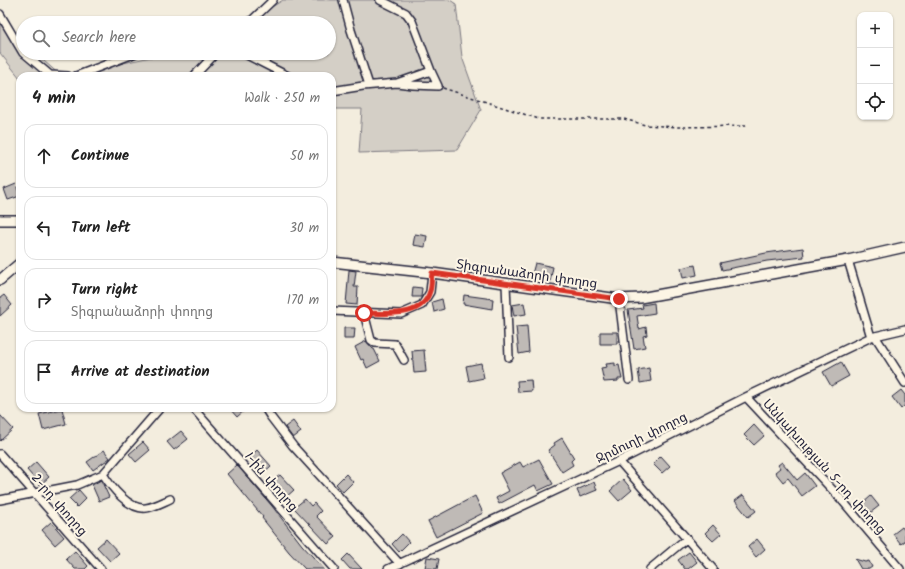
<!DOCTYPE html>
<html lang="en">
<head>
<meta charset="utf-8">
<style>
	:root { --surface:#fff; --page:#f6f6f6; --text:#222; --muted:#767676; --line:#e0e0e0 }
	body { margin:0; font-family:Kalam,"Noto Sans Armenian",sans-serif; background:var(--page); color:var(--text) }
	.controls { position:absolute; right:12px; top:12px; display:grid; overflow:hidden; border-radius:8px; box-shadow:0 1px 3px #0004 }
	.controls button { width:36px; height:36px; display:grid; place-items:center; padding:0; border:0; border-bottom:1px solid var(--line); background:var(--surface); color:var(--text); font:20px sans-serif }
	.stop { position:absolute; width:12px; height:12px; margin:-9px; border:3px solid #d93025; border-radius:50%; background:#fff }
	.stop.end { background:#d93025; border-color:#fff; box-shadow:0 1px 4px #0008 }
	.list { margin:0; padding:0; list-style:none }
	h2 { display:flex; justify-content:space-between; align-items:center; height:52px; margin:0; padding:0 16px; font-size:17px }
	h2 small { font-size:13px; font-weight:400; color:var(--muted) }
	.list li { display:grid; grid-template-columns:26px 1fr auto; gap:12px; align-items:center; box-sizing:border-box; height:64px; margin:0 8px 8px; padding:0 8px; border:1px solid var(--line); border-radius:12px }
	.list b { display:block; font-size:15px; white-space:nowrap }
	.list p { margin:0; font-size:13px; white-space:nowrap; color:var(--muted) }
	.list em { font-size:13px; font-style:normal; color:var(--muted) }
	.icon { flex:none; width:22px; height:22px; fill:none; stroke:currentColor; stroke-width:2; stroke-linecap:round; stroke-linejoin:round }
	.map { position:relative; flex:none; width:905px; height:569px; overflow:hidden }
	.search { position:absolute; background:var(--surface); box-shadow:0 1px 3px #0004; left:16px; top:16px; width:320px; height:44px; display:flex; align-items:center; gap:10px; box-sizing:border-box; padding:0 14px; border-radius:22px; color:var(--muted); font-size:15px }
	.panel { position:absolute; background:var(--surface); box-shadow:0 1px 3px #0004; left:16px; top:72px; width:320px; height:340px; border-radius:12px }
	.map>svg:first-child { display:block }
	.green { fill:#d4cfc6; stroke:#7b7880 }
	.building { fill:#bfbab6; stroke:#22223b }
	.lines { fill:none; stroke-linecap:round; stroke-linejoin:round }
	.minor-casing { stroke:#22223b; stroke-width:10 }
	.major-casing { stroke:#22223b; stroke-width:12 }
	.path { stroke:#22223b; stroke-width:1.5; stroke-dasharray:3 3; stroke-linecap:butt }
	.minor { stroke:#fcf5e5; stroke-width:7 }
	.major { stroke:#fcf5e5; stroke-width:9 }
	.route { stroke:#d93025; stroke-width:5 }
	.labels { text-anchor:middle; stroke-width:4; stroke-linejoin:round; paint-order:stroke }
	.street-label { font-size:13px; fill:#22223b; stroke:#fcf5e5 }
</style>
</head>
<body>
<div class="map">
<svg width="905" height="569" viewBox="0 0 905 569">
	<rect width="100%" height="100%" fill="#f3edde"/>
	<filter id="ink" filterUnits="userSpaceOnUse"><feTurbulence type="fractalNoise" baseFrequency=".025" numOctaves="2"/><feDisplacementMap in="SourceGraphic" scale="8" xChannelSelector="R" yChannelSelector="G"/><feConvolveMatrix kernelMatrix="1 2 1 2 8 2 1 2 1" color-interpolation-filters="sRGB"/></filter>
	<g filter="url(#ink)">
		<path class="green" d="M283,0h167l6,4 6,53 19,53 -24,40 -98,3 3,-44h-30v-33h-268l105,-23h160v-30h-83z
			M2,23l21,19v11h12l26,23h-41v2l-20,-25v-29z"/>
		<path class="building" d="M16,184l4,12 -12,4 -4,-11z
			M415,234l12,2 -2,11 -12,-2z
			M803,248l1,9 -37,4 -45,9 -2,-7 46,-10z
			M535,263l18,4 -3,15 -19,-4z
			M695,265l2,10 -14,3 -2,-10z
			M349,270l7,1 -2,16h4l-1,18 -11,-1z
			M413,287l9,1 -1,9h-9z
			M4,295l8,10 -12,11v-18z
			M464,295l29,4 -1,10 -29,-5z
			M442,299l2,10 -10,3 -2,-10z
			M524,303l2,11 -12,2 -2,-11z
			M654,303l1,10 -18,3 2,13 7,-2 1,8 -4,1 2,11 -11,2 -6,-39 15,-2 -1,-3z
			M527,326l2,26 -10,2 -3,-27z
			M344,328h11l-1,11h-10z
			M600,332h17v12h-17z
			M366,341l7,8h1l6,12 -13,7 -4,-9 -2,1 -6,-13z
			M424,350l2,22 -12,1 -2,-22z
			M841,362l8,14 -18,10 -8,-14z
			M481,363l3,15 -15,3 -3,-15z
			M615,363v3l4,-1 3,14h-4v2l-14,1 -3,-14 6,-1 -1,-3z
			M649,368l2,13 -11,2 -2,-13z
			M531,380l1,11 -14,1 -1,-11z
			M901,390l4,5v10l-4,4 -9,-12z
			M229,408h18l-10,9z
			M62,409l4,15 -23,6 -4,-16z
			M0,415l13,14 -13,12z
			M293,421l8,11 -8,6 -8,-11z
			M754,425l10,11 -10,9 -10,-10z
			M181,431l7,8 -14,11 -7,-8z
			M562,438l12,20 -3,3 2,4 -11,7 -14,-22 7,-5 -1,-2z
			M143,442l7,8 -14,12 -7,-8z
			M104,450l6,8 -17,12 -6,-8z
			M257,450l14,16 -9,8 -13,-16z
			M661,456l9,10 -8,7 -9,-9z
			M539,459l14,25 -15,7 -3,-6 -36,19 -3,-6 13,-7 -9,-18 20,-11 3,5z
			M36,462l13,15 -9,8 -13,-15z
			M782,462l15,18 8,-7 10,13 -13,10 -14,-18 -5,4 -8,-10 5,-4 -2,-3z
			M237,465l35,41 30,39 22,24h-19l-16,-17 -27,-34 1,-1 -36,-43z
			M346,474l7,8 -10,10 -7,-8z
			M280,475l14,15 -9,8 -14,-16z
			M623,479l9,11 -13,11 -9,-10z
			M101,480l8,17 -10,4 -7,-16z
			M594,482l3,8 -17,7 -3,-7z
			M79,490l7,8 -9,9 -8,-8z
			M743,495l13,16 -8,6 -13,-16z
			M475,496l8,17 -47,24 -8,-16z
			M871,496l8,10 -9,7 -8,-9z
			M305,499l6,7 3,-3 7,8 -5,5 20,21 -8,7 -34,-36z
			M51,522l13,15 -9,8 -13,-15z
			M713,525l8,9 -8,7 -8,-8z
			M902,527l3,4v10l-4,3 -8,-10z
			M402,534l7,8 -10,10 -7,-8z
			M106,539l13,14 -9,8 -13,-14z
			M757,539l8,10 -9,8 -8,-10z
			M75,551l13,15 -3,3h-10l-9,-10z
			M689,552l8,10 -9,7h-3l-7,-9z
			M348,554l14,15h-12l-8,-9z
			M427,557l12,2 -2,10 -12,-1z
			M855,559l10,3 4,-1 3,6 -3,2h-8z"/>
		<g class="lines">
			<g class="minor-casing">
				<path id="minor" d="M343,0l8,30 18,55
					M380,0l26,13 6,8 19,50 7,15 -25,-1 -16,-2
					M0,14l23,39
					M249,23l24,-23
					M24,53l26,22 18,1
					M199,53l11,5
					M243,53l45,23
					M76,76l60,-23
					M194,76l22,-23
					M332,91l31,-5 34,-3 34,-12
					M848,260l23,77
					M506,284l3,73
					M619,299l10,81
					M332,311l69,3 21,-9 8,-13 2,-19
					M364,313l7,27 4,3 20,1 9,16
					M875,336l30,47
					M746,397l95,102 59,70
					M193,408l141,161
					M265,408l5,8 23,30 107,118
					M0,454l101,115
					M619,461l94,108
					M103,474c8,13 26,36 43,34 8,-1 17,-6 24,-9
					M0,500l77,-15 26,-11 57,-66
					M388,569l231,-108 127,-64 125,-60 34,-8
					M650,569l36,-30"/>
			</g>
			<g class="major-casing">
				<path id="major" d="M0,220h20
					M332,262l100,11 187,26 21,-1 208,-38 57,-13
					M0,280l20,-17"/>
			</g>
			<path class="path" d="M443,88l96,31h85l21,6 33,2 70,-1"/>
			<use href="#minor" class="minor"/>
			<use href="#major" class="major"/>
		</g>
	</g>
	<g class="lines" filter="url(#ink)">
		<path class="route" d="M364,313c22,0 58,6 66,-22 2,-5 1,-12 2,-18l187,26"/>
	</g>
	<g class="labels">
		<g class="street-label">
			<text transform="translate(527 273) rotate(8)" y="5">Տիգրանաձորի փողոց</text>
			<text transform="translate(641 437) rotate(-26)" y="5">Ջրմուղի փողոց</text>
			<text transform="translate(825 466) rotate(48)" y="5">Անկախության 5-րդ փողոց</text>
			<text transform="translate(272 481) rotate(49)" y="5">1-ին փողոց</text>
			<text transform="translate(60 504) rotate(49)" y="5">2-րդ փողոց</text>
		</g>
	</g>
</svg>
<div class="controls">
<button>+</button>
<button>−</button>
<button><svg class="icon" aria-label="locate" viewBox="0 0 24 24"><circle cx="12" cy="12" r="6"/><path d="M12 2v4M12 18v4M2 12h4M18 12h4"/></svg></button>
</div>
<div class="stop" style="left:364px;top:313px"></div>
<div class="stop end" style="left:619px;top:299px"></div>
<div class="search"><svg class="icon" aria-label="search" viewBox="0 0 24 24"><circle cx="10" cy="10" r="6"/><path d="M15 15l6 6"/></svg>Search here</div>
<section class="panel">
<h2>4 min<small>Walk · 250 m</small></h2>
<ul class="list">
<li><svg class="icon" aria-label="ahead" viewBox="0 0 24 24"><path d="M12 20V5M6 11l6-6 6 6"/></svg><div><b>Continue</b></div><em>50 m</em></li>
<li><svg class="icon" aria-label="left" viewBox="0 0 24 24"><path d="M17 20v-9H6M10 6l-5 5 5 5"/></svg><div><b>Turn left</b></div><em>30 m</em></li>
<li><svg class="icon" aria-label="right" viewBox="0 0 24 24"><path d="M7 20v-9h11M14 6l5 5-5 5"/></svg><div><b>Turn right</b><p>Տիգրանաձորի փողոց</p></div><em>170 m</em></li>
<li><svg class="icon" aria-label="arrive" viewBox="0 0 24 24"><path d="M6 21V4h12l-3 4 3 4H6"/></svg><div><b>Arrive at destination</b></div></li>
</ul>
</section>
</div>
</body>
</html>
